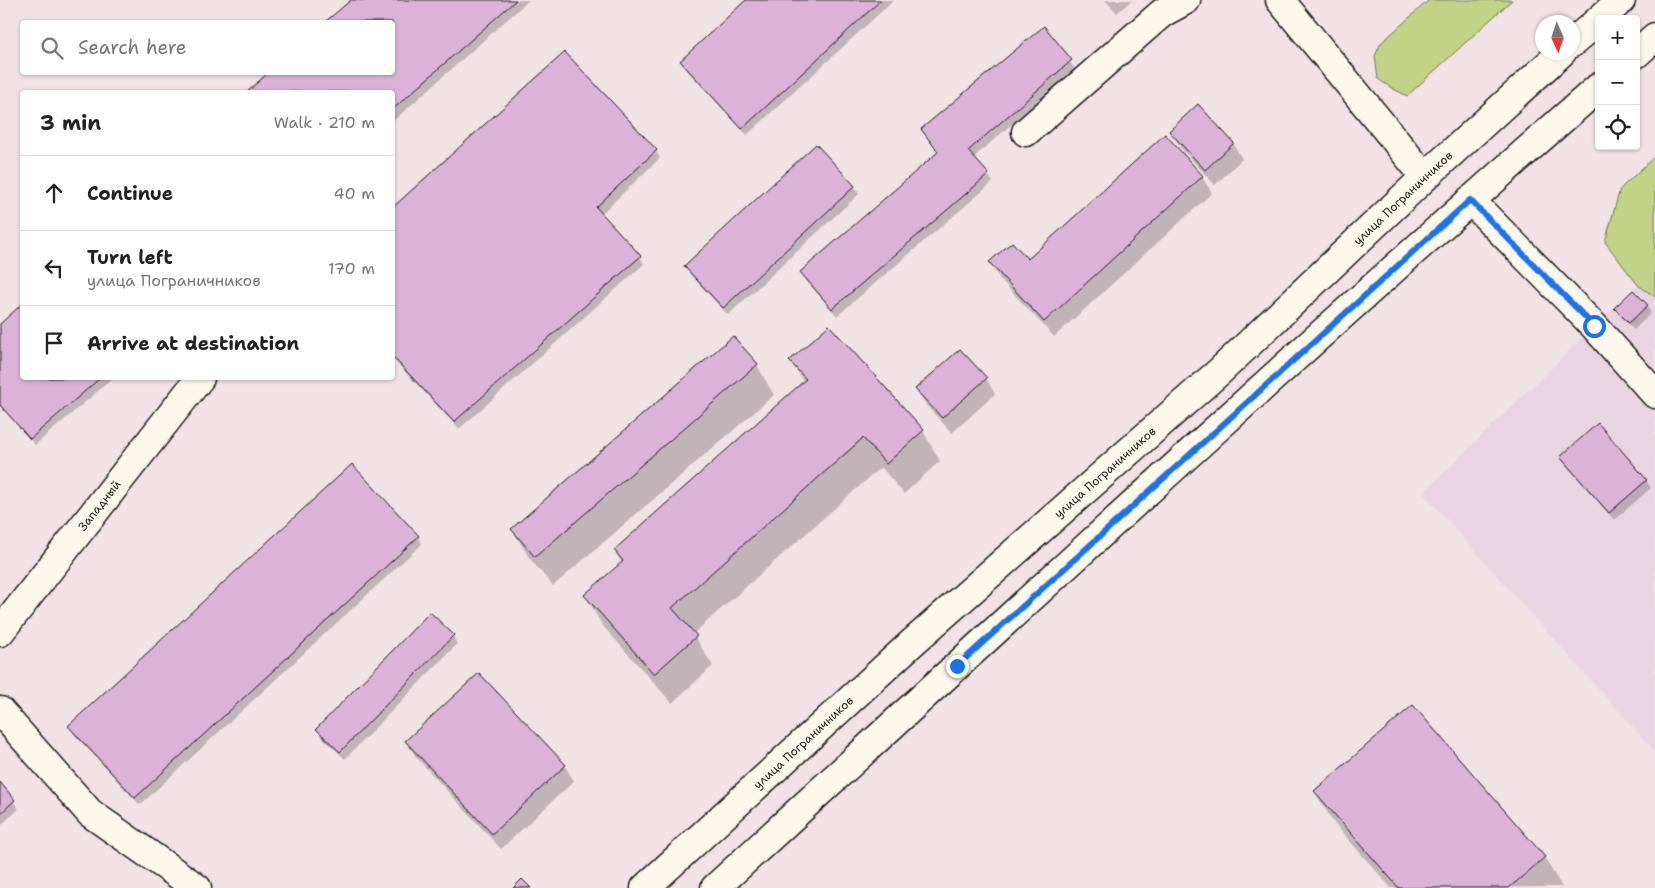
<!DOCTYPE html>
<html lang="en">
<head>
<meta charset="utf-8">
<style>
	:root { --surface:#fff; --page:#f2f2f2; --text:#222; --muted:#767676; --line:#e0e0e0 }
	body { margin:0; font-family:"Shantell Sans",sans-serif; background:var(--page); color:var(--text) }
	.controls { position:absolute; right:15px; top:15px; display:grid; overflow:hidden; border-radius:5px; box-shadow:0 1px 4px #0004 }
	.controls button { width:45px; height:45px; display:grid; place-items:center; padding:0; border:0; border-bottom:1px solid var(--line); background:var(--surface); color:var(--text); font:25px sans-serif }
	.compass { position:absolute; left:1535px; top:15px; width:45px; height:45px; border-radius:50%; background:var(--surface); box-shadow:0 1px 4px #0004; rotate:177deg }
	.stop { position:absolute; width:15px; height:15px; margin:-11px; border:4px solid #1a73e8; border-radius:50%; background:#fff }
	.stop.end { background:#1a73e8; border-color:#fff; box-shadow:0 1px 5px #0008 }
	.list { margin:0; padding:0; list-style:none }
	h2 { display:flex; justify-content:space-between; align-items:center; height:65px; margin:0; padding:0 20px; font-size:21px }
	h2 small { font-size:16px; font-weight:400; color:var(--muted) }
	.list li { display:grid; grid-template-columns:32px 1fr auto; gap:15px; align-items:center; box-sizing:border-box; height:75px; padding:0 20px; border-top:1px solid var(--line) }
	.list b { display:block; font-size:19px; white-space:nowrap }
	.list p { margin:0; font-size:16px; white-space:nowrap; color:var(--muted) }
	.list em { font-size:16px; font-style:normal; color:var(--muted) }
	.icon { flex:none; width:28px; height:28px; fill:none; stroke:currentColor; stroke-width:2; stroke-linecap:round; stroke-linejoin:round }
	.map { position:relative; flex:none; width:1655px; height:888px; overflow:hidden }
	.search { position:absolute; background:var(--surface); box-shadow:0 1px 4px #0004; left:20px; top:20px; width:375px; height:55px; display:flex; align-items:center; gap:12px; box-sizing:border-box; padding:0 18px; border-radius:5px; color:var(--muted); font-size:19px }
	.panel { position:absolute; background:var(--surface); box-shadow:0 1px 4px #0004; left:20px; top:90px; width:375px; height:290px; border-radius:5px }
	.map>svg:first-child { display:block }
	.built { fill:#ead4e2 }
	.green { fill:#c2d287; stroke:#6f7752 }
	.shadow { fill:#0003 }
	.building { fill:#dbb2d8; stroke:#1c1c1c }
	.lines { fill:none; stroke-linecap:round; stroke-linejoin:round }
	.minor-casing { stroke:#1c1c1c; stroke-width:31 }
	.major-casing { stroke:#1c1c1c; stroke-width:31 }
	.minor { stroke:#fbf7ec; stroke-width:28 }
	.major { stroke:#fbf7ec; stroke-width:28 }
	.route { stroke:#1a73e8; stroke-width:6 }
	.labels { text-anchor:middle; stroke-width:4; stroke-linejoin:round; paint-order:stroke }
	.street-label { font-size:12px; fill:#1c1c1c; stroke:#fbf7ec }
</style>
</head>
<body>
<div class="map">
<svg width="1655" height="888" viewBox="0 0 1655 888">
	<rect width="100%" height="100%" fill="#f1e2e6"/>
	<filter id="ink" filterUnits="userSpaceOnUse"><feTurbulence type="fractalNoise" baseFrequency=".02" numOctaves="2"/><feDisplacementMap in="SourceGraphic" scale="10" xChannelSelector="R" yChannelSelector="G"/><feConvolveMatrix kernelMatrix="1 2 1 2 8 2 1 2 1" color-interpolation-filters="sRGB"/></filter>
	<g filter="url(#ink)">
		<path class="built" d="M1638,285l17,12v455l-232,-259 156,-152z"/>
		<path class="green" d="M1429,0h83l-105,96 -17,-9 -12,-8 -3,-23 6,-13z
			M1655,156v141l-17,-12 -33,-43 15,-53z"/>
		<path class="shadow" d="M352,0h177l-137,122v-30h-143l22,-20h121v-50h-65z
			M748,0h146l-147,135 -61,-66 -5,-7z
			M1105,0h27l-15,13z
			M1044,28l31,41 -102,89 15,17 5,7 -156,134 -31,-36 -4,-8 137,-119z
			M1171,131l62,12 9,16 -27,26 -35,-38z
			M1164,135l38,42 10,16 -158,144 -55,-59 -9,-15 38,-2z
			M656,151l4,7 -59,56 39,42 4,8 -185,165 -67,-71v-148z
			M854,186l5,8 -131,121 -38,-41 -4,-8z
			M22,306v72h91l-78,67 -35,-39v-81z
			M1647,306l4,7 -17,17 -14,-14 -4,-8z
			M791,361l132,70 17,30 -36,33 -23,-27 -188,167 20,32 -41,37 -70,-78 -17,-30 37,-32 -7,-12 189,-168z
			M757,365l17,30 -221,191 -23,-27 -18,-30z
			M986,378l9,16 -43,39 -26,-28 -9,-15z
			M1561,458l85,22 5,8 -37,32 -48,-55z
			M418,537l4,7 -282,261 -66,-71 -4,-8z
			M453,636l4,8 -112,115 -23,-22 -5,-8z
			M407,742l158,24 9,15 -73,68 -85,-92z
			M0,784l19,25 -19,17z
			M1315,792l229,65 18,30 -171,1 -58,-66z"/>
		<path class="building" d="M351,0h165l-124,110v-18h-145l22,-20h123v-50h-67z
			M746,0h135l-139,129 -62,-68z
			M1044,26l28,34 -104,91 21,23 -157,135 -32,-37 138,-120 -17,-23z
			M565,52l92,98 -61,57 45,49 -187,166 -62,-66v-148z
			M1198,104l36,39 -29,27 -36,-39z
			M1165,134l38,42 -159,146 -55,-60 23,-20 16,17z
			M816,144l39,42 -132,122 -39,-42z
			M1633,290l15,15 -19,18 -15,-15z
			M22,304v74h78l-70,61 -30,-34v-81z
			M829,325l95,105 -38,34 -23,-26 -191,170 25,28 -43,38 -70,-79 39,-34 -9,-11 192,-171 -17,-18z
			M733,336l25,28 -223,193 -24,-28z
			M960,349l27,29 -45,40 -27,-29z
			M1598,423l49,57 -38,33 -49,-56z
			M352,464l67,72 -284,262 -67,-72z
			M430,612l24,23 -114,117 -24,-23z
			M479,673l87,92 -74,69 -87,-93z
			M1413,705l132,152 -36,31h-110l-85,-97z
			M0,782l15,18 -15,14z
			M522,879l9,9h-18z"/>
		<g class="lines">
			<g class="minor-casing">
				<g id="minor">
					<path d="M1280,0l145,177"/>
					<path d="M1026,132l136,-119 24,-13"/>
					<path d="M1470,200l124,126 61,68"/>
					<path id="s1" d="M0,632l200,-254"/>
					<path d="M0,711l90,102 107,75"/>
				</g>
			</g>
			<g class="major-casing">
				<g id="major">
					<path d="M1600,19l21,-19"/>
					<path d="M1572,43l27,-23"/>
					<path d="M1636,54l19,-17"/>
					<path id="s2" d="M645,888l268,-246 307,-271 205,-194 137,-125"/>
					<path d="M715,888c293,-269 585,-539 884,-801"/>
				</g>
			</g>
			<use href="#minor" class="minor"/>
			<use href="#major" class="major"/>
		</g>
	</g>
	<g class="lines" filter="url(#ink)">
		<path class="route" d="M957,666l513,-466 124,126"/>
	</g>
	<g class="labels">
		<g class="street-label">
			<text dy="4" stroke="none"><textPath href="#s2" startOffset="1025">улица Пограничников</textPath></text>
			<text dy="4" stroke="none"><textPath href="#s2" startOffset="620">улица Пограничников</textPath></text>
			<text dy="4" stroke="none"><textPath href="#s1" startOffset="161">Западный</textPath></text>
			<text dy="4" stroke="none"><textPath href="#s2" startOffset="215">улица Пограничников</textPath></text>
		</g>
	</g>
</svg>
<div class="controls">
<button>+</button>
<button>−</button>
<button><svg class="icon" aria-label="locate" viewBox="0 0 24 24"><circle cx="12" cy="12" r="6"/><path d="M12 2v4M12 18v4M2 12h4M18 12h4"/></svg></button>
</div>
<svg class="compass" viewBox="-18 -18 36 36"><path d="M0-13l5 13h-10z" fill="#e53935"/><path d="M0 13l5-13h-10z" fill="#767676"/></svg>
<div class="stop" style="left:1594px;top:326px"></div>
<div class="stop end" style="left:957px;top:666px"></div>
<div class="search"><svg class="icon" aria-label="search" viewBox="0 0 24 24"><circle cx="10" cy="10" r="6"/><path d="M15 15l6 6"/></svg>Search here</div>
<section class="panel">
<h2>3 min<small>Walk · 210 m</small></h2>
<ul class="list">
<li><svg class="icon" aria-label="ahead" viewBox="0 0 24 24"><path d="M12 20V5M6 11l6-6 6 6"/></svg><div><b>Continue</b></div><em>40 m</em></li>
<li><svg class="icon" aria-label="left" viewBox="0 0 24 24"><path d="M17 20v-9H6M10 6l-5 5 5 5"/></svg><div><b>Turn left</b><p>улица Пограничников</p></div><em>170 m</em></li>
<li><svg class="icon" aria-label="arrive" viewBox="0 0 24 24"><path d="M6 21V4h12l-3 4 3 4H6"/></svg><div><b>Arrive at destination</b></div></li>
</ul>
</section>
</div>
</body>
</html>
